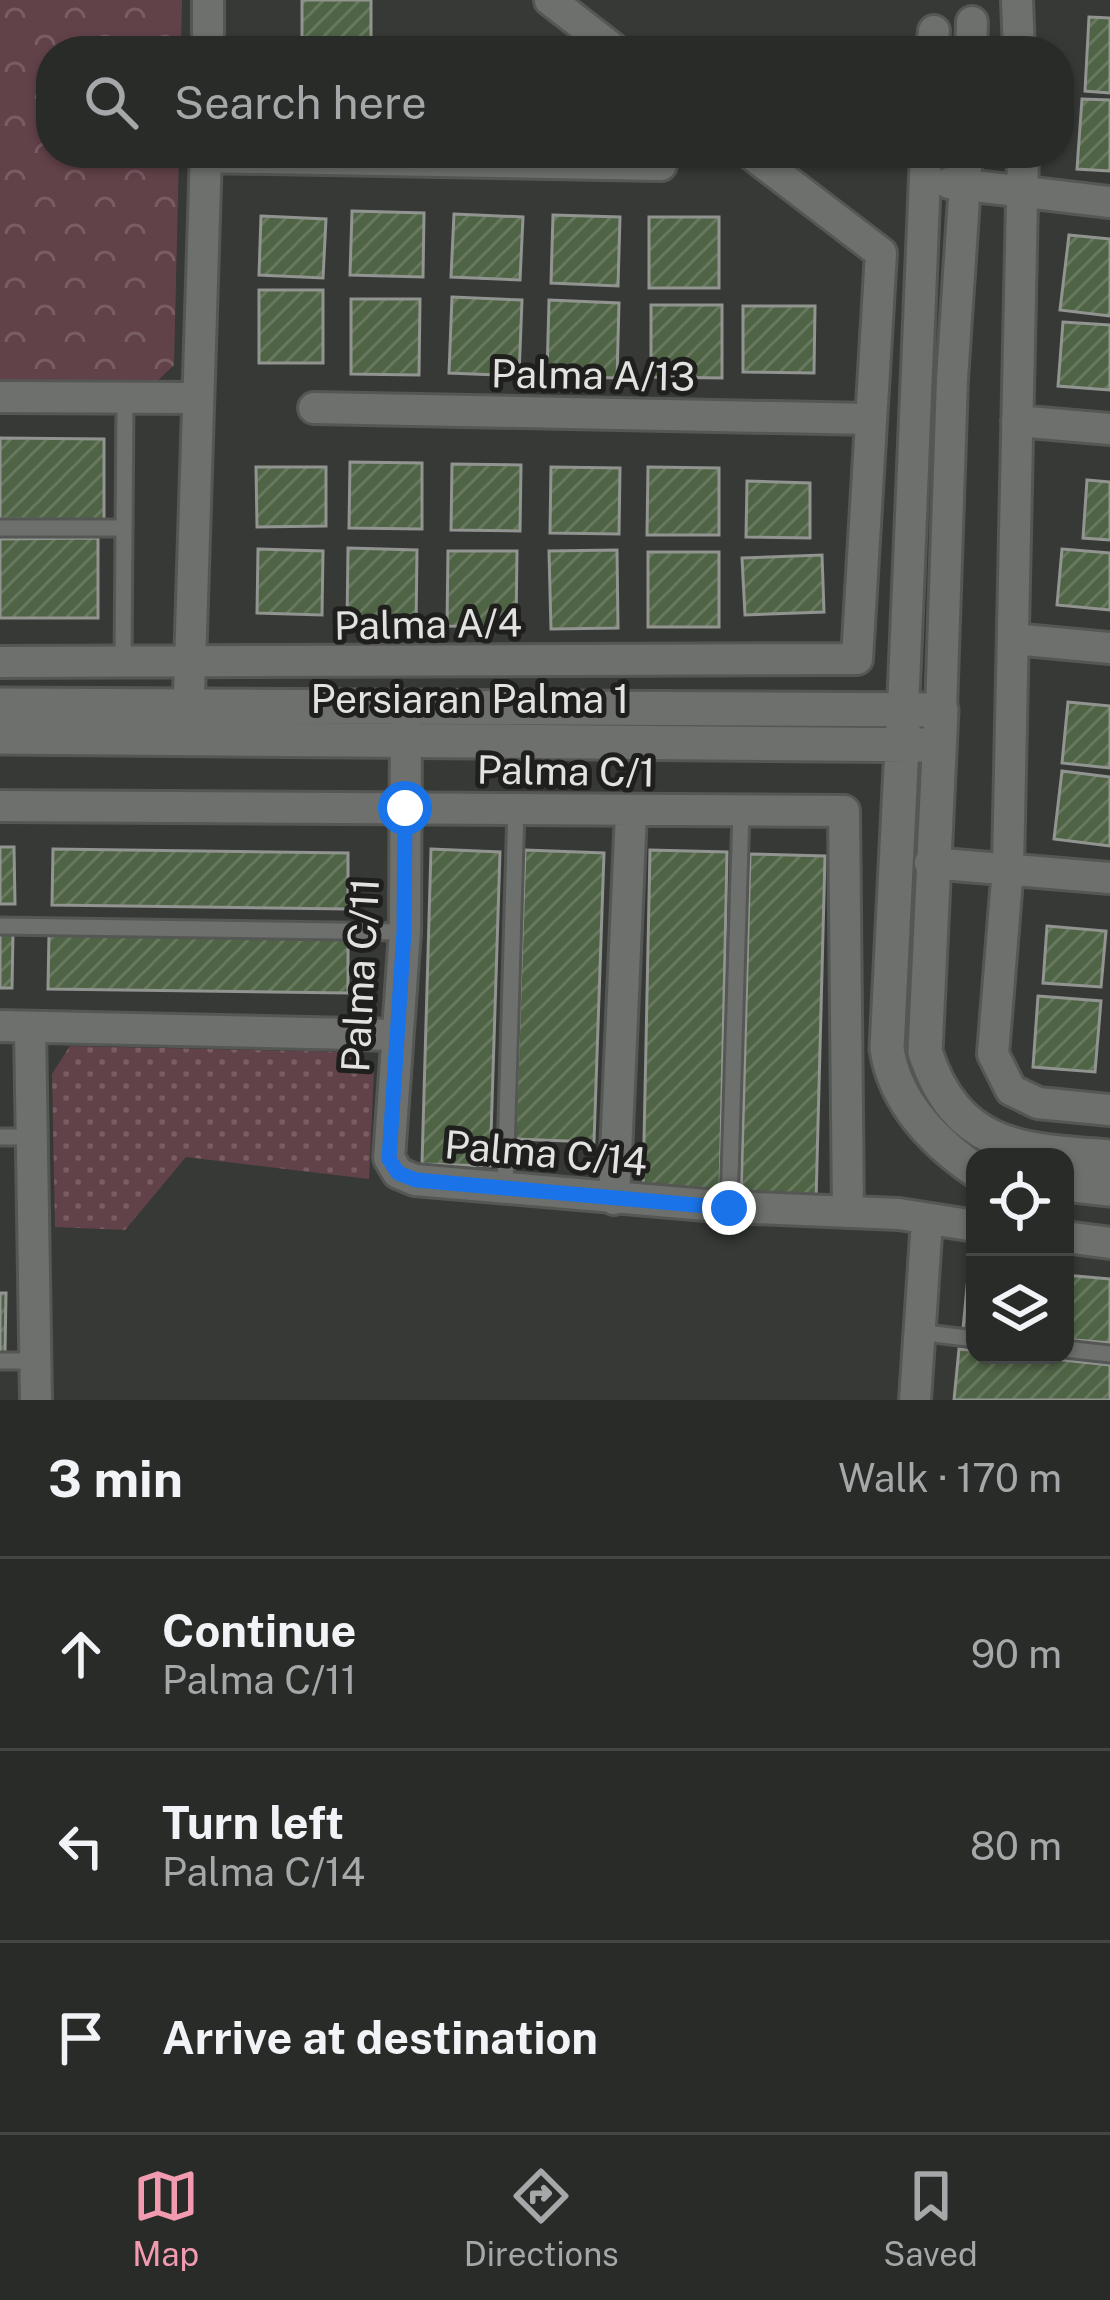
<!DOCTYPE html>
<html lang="en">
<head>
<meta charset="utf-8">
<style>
	:root { --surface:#282b28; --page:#303330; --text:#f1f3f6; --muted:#a5a7a8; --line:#444745; --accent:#f29ab0 }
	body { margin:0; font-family:"Public Sans",sans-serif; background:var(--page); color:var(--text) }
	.controls { position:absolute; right:36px; bottom:36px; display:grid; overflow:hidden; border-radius:24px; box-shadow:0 3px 9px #0004 }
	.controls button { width:108px; height:108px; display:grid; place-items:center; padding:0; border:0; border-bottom:3px solid var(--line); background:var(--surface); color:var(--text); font:60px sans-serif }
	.stop { position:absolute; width:36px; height:36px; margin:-27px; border:9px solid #1a73e8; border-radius:50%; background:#fff }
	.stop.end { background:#1a73e8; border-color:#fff; box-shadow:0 3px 12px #0008 }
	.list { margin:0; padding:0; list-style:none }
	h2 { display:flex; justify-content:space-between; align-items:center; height:156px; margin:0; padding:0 48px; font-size:51px }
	h2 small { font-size:39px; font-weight:400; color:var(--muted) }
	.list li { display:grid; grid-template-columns:78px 1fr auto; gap:36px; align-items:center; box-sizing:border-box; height:192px; padding:0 48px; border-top:3px solid var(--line) }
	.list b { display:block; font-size:45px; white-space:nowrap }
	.list p { margin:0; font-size:39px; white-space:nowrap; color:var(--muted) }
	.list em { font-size:39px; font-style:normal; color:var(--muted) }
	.icon { flex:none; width:66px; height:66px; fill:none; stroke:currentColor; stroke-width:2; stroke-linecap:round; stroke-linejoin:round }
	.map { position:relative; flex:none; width:1110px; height:1400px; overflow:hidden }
	.search { position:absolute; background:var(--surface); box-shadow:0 3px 9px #0004; left:36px; right:36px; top:36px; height:132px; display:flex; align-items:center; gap:30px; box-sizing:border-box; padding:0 42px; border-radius:48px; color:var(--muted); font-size:45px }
	.sheet { height:732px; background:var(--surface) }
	nav { display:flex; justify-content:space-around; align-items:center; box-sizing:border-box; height:168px; border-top:3px solid var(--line); background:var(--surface); font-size:33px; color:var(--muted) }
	nav a { display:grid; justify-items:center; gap:6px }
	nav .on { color:var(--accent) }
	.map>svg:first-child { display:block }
	.grass { fill:url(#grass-dots) }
	.park { fill:url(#park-crowns) }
	.building { fill:url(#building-hatch); stroke:#919490; stroke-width:3 }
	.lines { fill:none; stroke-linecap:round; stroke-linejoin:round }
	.service-casing { stroke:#555754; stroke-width:21 }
	.minor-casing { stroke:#555754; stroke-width:36 }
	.tertiary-casing { stroke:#555754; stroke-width:39 }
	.service { stroke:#6d706c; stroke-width:15 }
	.minor { stroke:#6d706c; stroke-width:30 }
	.tertiary { stroke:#6d706c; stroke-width:33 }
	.route { stroke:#1a73e8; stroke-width:15 }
	.labels { text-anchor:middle; stroke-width:10; stroke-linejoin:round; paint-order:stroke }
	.street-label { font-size:39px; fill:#e2e3e1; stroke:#1f201e }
</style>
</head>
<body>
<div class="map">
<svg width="1110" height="1400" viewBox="0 0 1110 1400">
	<defs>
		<pattern id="grass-dots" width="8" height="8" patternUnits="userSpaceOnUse" patternTransform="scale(3)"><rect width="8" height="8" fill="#624249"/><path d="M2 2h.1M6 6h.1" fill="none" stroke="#785d63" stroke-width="1.8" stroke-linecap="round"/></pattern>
		<pattern id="park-crowns" width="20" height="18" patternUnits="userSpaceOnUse" patternTransform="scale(3)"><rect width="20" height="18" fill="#624249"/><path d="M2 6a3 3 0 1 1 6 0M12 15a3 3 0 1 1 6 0" fill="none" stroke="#785d63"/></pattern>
		<pattern id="building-hatch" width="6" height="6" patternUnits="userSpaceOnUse" patternTransform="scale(3)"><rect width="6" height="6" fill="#4f6345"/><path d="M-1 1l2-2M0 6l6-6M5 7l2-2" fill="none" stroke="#687960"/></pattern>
	</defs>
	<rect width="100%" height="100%" fill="#363935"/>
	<path class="grass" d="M70,1046l278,6 26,19 -5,108 -183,-22 -61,73 -70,-3 -3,-153z"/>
	<path class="park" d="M0,0h182l-1,51h-130v102h128l-5,212 -23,22 -151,-4z"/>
	<path class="building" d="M302,0h69v39l-69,-1z
		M1089,17l21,1v75l-25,-2z
		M1082,99l28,1v71l-33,-2z
		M352,211l72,2 -1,64 -73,-2z
		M454,214l69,3 -3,63 -69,-3z
		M553,215l67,2 -2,69 -67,-3z
		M261,216l65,3 -3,59 -64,-3z
		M649,217h70v71h-70z
		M1069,235l41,4v77l-50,-6z
		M259,290h64v73h-64z
		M452,297l70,3 -3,76 -70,-3z
		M351,299h69l-1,76 -68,-1z
		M549,300l70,3 -2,75 -70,-2z
		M651,305h71v73l-71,-1z
		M743,306h72l-1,67 -71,-1z
		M1063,322l47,3v65l-52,-4z
		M0,438l104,1v81l-104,-1z
		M350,462l72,1v66l-73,-1z
		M452,464l69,1 -1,66 -69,-1z
		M256,467h70v59l-69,1z
		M551,467l69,1 -1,66 -69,-1z
		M648,467l71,1v67h-72z
		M1087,480l23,2v58l-27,-2z
		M747,481l63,2v55l-64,-1z
		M98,538v80h-98v-79z
		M348,548l69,2 -1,78 -69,-2z
		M258,549l65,2 -1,64 -65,-2z
		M1062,549l48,4v57l-53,-5z
		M617,550l1,78 -67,1 -2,-78z
		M448,551h69l-1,76 -69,-1z
		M648,552h71v75h-71z
		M822,555l2,57 -79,3 -3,-57z
		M1068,702l42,4v62l-48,-5z
		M1062,771l48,6v69l-56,-7z
		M0,847h14l1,57h-15z
		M53,849l295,4v56l-296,-4z
		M431,849l69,3 -10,314 -68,-2z
		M525,850l79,3 -10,289 -79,-3z
		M650,850l77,2 -7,340 -77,-2z
		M750,854l75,2 -9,346 -75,-2z
		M1047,926l59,5 -5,56 -58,-4z
		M0,933h13l-1,55h-12z
		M49,933l299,4v56l-300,-4z
		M1038,996l63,5 -6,71 -62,-5z
		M969,1266l6,1v63l-12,-1z
		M1065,1275l45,4v64l-45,-4z
		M0,1293h6l-1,61h-5z
		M959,1349l151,16v35h-156z"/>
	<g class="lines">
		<g class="service-casing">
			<path id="service" d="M0,528h124
				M123,662l2,-261
				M0,926l405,6
				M0,1137h30
				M505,1189l11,-381
				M729,1207l12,-396
				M918,1332l57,7
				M1065,1349l45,5
				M0,1361h34"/>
		</g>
		<g class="minor-casing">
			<path id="minor" d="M550,0l66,51
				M1017,0l2,51
				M208,51v-51
				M932,51l2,-20
				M971,51l1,-29
				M1023,153l-15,714 -15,187 18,36 27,13 72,7
				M206,157l455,8
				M949,183l161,19
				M0,397l195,1
				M314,408l556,11
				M1017,421l93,8
				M1013,639l97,9
				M0,662l857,-3 24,-406 -131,-100
				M903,709l23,-556
				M941,710l11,-331 15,-226
				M406,718l-1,214 -16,226 9,15 17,7 314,27 170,7 76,12
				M188,728l18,-575
				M0,806l844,5 4,401
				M930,863l180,15
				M0,1026l397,9
				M30,1027l6,373
				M614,1199l17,-387
				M1065,1237l45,6
				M915,1400l12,-180"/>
		</g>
		<g class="tertiary-casing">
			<path id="tertiary" d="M0,705l941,5 -16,342c32,97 96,99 185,105
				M903,726l-16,323c8,52 46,92 88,121
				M0,737l939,8
				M1065,1184l45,5"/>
		</g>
		<use href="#service" class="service"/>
		<use href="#minor" class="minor"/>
		<use href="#tertiary" class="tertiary"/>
	</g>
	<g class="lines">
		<path class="route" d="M405,808l-1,124 -15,227 9,14 18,7 313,28"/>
	</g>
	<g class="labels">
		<g class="street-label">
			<text transform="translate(593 375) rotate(1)" y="14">Palma A/13</text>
			<text transform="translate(428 624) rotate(-1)" y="14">Palma A/4</text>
			<text x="470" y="713">Persiaran Palma 1</text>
			<text transform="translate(566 771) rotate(1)" y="14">Palma C/1</text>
			<text transform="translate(360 975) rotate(-87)" y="14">Palma C/11</text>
			<text transform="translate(546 1153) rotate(5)" y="14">Palma C/14</text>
		</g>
	</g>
</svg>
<div class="controls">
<button><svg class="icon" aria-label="locate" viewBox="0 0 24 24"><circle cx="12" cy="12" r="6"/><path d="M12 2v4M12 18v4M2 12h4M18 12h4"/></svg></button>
<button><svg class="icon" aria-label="layers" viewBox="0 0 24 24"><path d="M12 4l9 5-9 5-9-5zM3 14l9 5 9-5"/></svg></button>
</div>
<div class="stop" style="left:405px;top:808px"></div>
<div class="stop end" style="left:729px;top:1208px"></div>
<div class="search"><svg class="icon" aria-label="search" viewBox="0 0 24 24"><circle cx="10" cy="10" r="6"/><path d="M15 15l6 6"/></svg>Search here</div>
</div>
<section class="sheet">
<h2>3 min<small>Walk · 170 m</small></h2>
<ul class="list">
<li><svg class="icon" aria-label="ahead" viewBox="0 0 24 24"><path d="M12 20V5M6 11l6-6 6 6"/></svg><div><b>Continue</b><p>Palma C/11</p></div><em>90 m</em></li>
<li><svg class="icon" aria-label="left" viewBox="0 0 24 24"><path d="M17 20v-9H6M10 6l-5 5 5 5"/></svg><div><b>Turn left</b><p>Palma C/14</p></div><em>80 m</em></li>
<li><svg class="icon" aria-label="arrive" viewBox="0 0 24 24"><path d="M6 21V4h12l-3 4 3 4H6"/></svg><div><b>Arrive at destination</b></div></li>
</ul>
</section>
<nav>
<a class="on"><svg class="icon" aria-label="map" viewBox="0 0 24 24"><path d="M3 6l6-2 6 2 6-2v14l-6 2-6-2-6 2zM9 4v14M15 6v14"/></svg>Map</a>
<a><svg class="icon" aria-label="directions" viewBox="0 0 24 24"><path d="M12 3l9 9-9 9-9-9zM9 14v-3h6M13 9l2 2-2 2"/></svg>Directions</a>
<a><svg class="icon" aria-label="saved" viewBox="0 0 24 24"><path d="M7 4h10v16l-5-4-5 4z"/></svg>Saved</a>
</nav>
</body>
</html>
